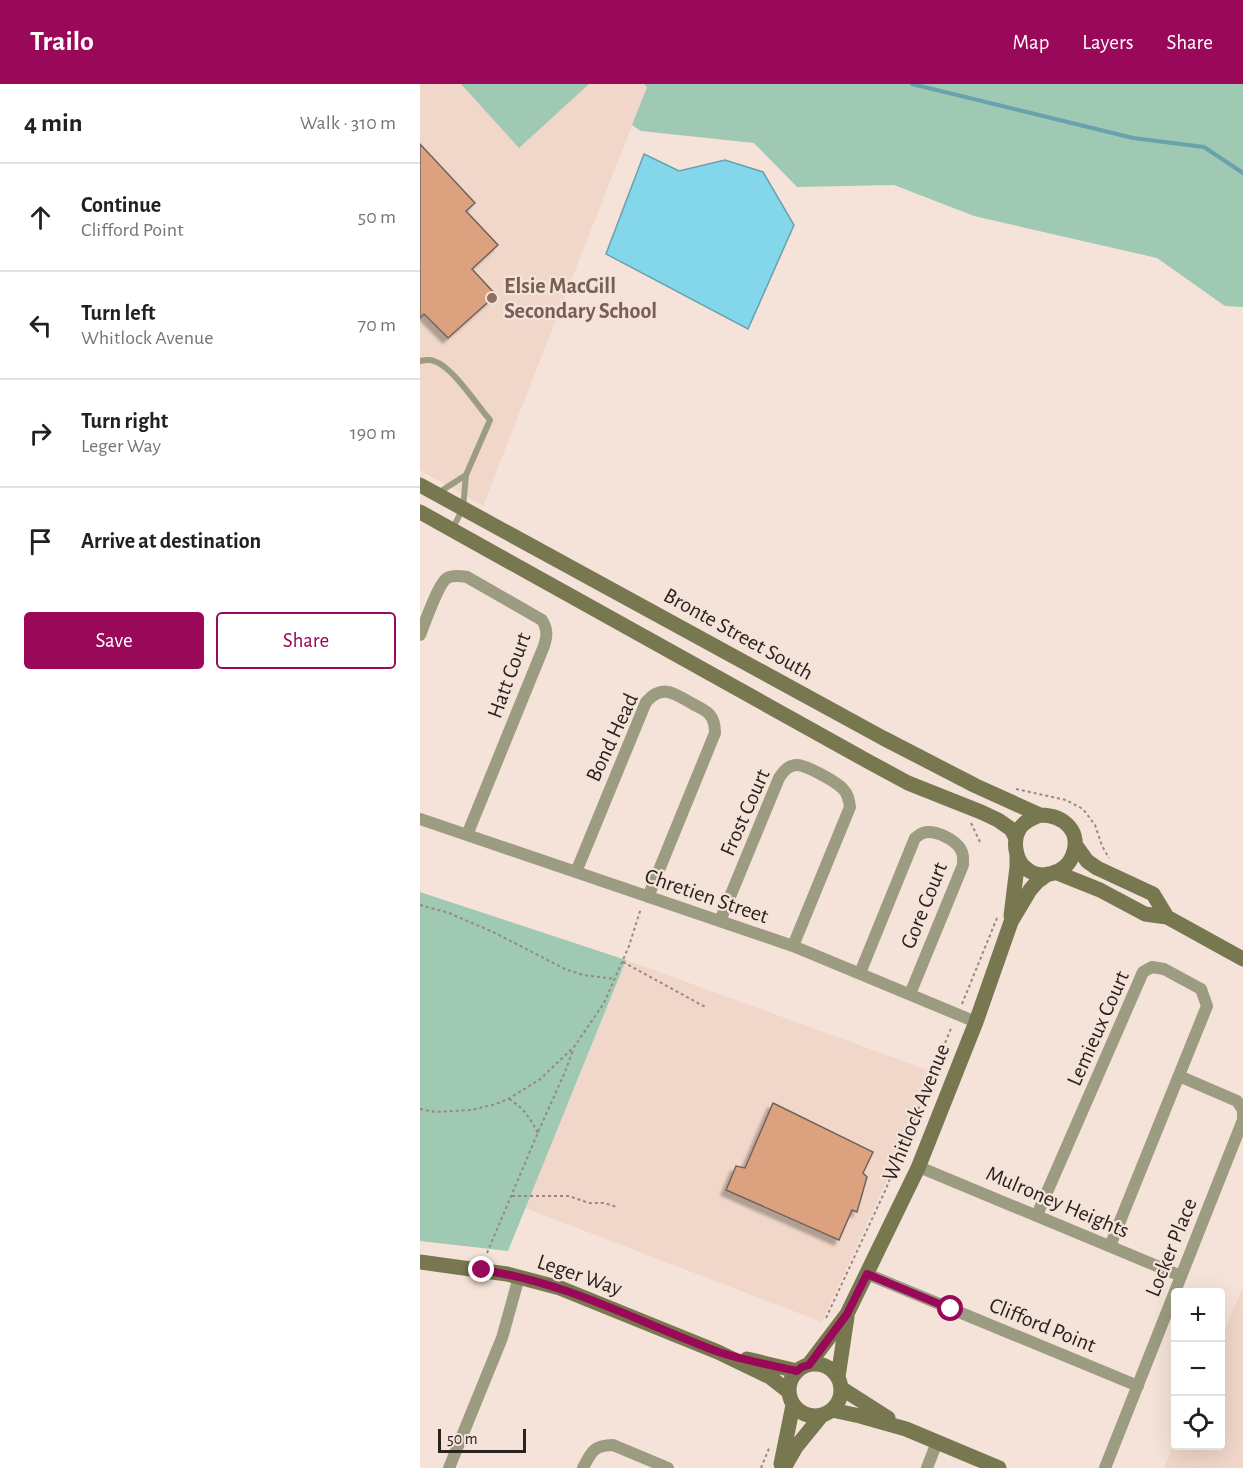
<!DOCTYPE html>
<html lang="en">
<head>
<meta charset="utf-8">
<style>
	:root { --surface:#fff; --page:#f2f2f2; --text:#202124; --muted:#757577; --line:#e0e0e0; --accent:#9a085a }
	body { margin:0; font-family:"Alegreya Sans",sans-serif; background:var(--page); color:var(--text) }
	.controls { position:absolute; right:18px; bottom:18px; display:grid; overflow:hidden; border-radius:6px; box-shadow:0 6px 24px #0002 }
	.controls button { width:54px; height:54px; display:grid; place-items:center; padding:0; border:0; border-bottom:2px solid var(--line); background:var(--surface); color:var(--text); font:30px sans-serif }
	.scale { position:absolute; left:18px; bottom:15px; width:88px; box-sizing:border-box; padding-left:6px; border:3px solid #29221f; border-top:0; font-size:16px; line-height:21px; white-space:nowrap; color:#29221f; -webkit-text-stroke:4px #f5e3d9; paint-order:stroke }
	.stop { position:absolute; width:18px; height:18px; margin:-14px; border:4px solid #9a085a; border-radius:50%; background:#fff }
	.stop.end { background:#9a085a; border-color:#fff; box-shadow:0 2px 6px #0008 }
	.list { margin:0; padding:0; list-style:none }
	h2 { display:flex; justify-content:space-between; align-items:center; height:78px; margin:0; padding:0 24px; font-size:26px }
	h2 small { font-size:20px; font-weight:400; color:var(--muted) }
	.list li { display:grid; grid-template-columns:39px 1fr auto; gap:18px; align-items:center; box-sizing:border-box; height:108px; padding:0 24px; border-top:2px solid var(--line) }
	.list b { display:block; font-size:22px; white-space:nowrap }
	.list p { margin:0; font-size:20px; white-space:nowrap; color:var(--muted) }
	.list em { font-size:20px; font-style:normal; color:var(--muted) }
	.actions { display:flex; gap:12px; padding:18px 24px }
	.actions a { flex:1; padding:14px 0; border:2px solid var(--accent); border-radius:6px; text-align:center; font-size:21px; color:var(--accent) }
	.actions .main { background:var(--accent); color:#fff }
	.icon { flex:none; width:33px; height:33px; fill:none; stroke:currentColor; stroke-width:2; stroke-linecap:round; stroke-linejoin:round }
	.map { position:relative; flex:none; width:823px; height:1384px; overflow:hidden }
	header { display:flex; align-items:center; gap:36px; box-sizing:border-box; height:84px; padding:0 30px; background:var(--accent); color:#fff }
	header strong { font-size:28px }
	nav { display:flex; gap:33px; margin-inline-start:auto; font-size:21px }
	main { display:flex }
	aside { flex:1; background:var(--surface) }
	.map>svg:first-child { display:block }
	.built { fill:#f0d7c9 }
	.green { fill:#9fc9b3 }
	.water { fill:#84d7ea; stroke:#69a1ad; stroke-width:1.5 }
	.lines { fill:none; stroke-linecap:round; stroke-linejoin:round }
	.stream { stroke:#69a1ad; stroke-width:4 }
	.building { fill:#dca17f; stroke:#72635a; stroke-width:1.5; filter:url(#shadow) }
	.path { stroke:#968982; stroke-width:2; stroke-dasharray:3 3; stroke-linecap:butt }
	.lane { stroke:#9c9c81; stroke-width:6 }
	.street { stroke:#9c9c81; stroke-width:12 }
	.secondary { stroke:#787850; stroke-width:15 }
	.route { stroke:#9a085a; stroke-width:8 }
	.education-dot { fill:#8d6e63; stroke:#f5e3d9; stroke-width:2 }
	.labels { text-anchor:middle; stroke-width:4.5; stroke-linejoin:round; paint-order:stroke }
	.education-label { font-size:22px; font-weight:bold; fill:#785e54; stroke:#f5e3d9; text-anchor:start }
	.street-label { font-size:22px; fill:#29221f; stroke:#f5e3d9 }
</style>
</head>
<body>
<header>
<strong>Trailo</strong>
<nav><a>Map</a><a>Layers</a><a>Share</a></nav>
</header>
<main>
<aside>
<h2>4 min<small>Walk · 310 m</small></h2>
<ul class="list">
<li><svg class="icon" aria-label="ahead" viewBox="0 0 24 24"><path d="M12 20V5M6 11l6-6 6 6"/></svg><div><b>Continue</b><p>Clifford Point</p></div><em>50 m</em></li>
<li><svg class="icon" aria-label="left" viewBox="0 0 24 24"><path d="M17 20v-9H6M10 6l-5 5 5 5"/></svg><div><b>Turn left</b><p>Whitlock Avenue</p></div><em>70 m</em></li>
<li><svg class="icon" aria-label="right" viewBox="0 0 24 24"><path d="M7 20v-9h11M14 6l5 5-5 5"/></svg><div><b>Turn right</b><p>Leger Way</p></div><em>190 m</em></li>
<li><svg class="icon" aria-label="arrive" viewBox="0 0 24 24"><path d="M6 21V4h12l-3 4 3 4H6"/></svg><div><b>Arrive at destination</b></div></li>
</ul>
<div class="actions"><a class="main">Save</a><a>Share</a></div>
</aside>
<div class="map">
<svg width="823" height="1384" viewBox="0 0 823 1384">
	<defs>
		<filter id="shadow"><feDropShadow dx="-5" dy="5" stdDeviation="1.5" flood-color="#0004"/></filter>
	</defs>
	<rect width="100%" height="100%" fill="#f5e3d9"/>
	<path class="built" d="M0,0h224l3,3 -164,419 -63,-36z
		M206,876l310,113 -114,249 -297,-114z
		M823,1203v181h-79l11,-28 1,6h44l1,-108z"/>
	<path class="green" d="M41,0h128l-70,64z
		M224,0h599v223l-18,-1 -68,-48 -183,-42 -80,-31 -97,2 -43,-44 -113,-12 -9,-6 15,-38z
		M0,808l206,68 -118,291 -88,-10z"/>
	<path class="water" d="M224,70l35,17 46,-11 38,12 31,53 -46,104 -142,-75z"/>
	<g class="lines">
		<path class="stream" d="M492,0l221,54 71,9 39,26"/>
	</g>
	<path class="building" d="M0,60l55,59 -9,8 32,34 -26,24 24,26 -48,43 -24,-24 -4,4z
		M353,1019l100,49 -10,21 4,4 -10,35 -5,-2 -13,30 -113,-50 10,-24 9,2z"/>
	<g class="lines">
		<path class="path" d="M596,705l50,11 17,9 12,16 7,21 7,12
			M551,739l9,19
			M0,821l29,8 44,19 72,37 18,6 32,4
			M203,878l84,46
			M542,920l35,-86
			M89,1015c16,10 20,18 29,34
			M0,1025l15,3 36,-2 25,-6 12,-5 31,-19 35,-33 30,-44 25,-57 12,-38
			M92,1112h57l20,7h15l13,4
			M67,1169l52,-123 26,-58 8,-22
			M406,1234l59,-127 67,-165
			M341,1384l9,-22"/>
		<path class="lane" d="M0,277c5,-1 10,-2 14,0 19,6 42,43 56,59l-24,55 -3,33 -10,20
			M18,409l28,-18"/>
		<path class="street" d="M0,551c5,-12 18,-51 27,-57 6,-3 14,-2 20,-1l75,43c6,10 5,16 2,26l-77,189
			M0,735l373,127 183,76
			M156,788l70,-170c17,-19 29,-8 47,2 5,3 13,6 17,11 4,5 5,12 5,18l-67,164
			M300,837l59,-143c4,-6 9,-13 18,-13 9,0 40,17 46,24 5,5 6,11 7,18l-57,139
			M440,889l55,-135c3,-2 5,-4 8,-5 12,-4 33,7 38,17 3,5 2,10 2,15l-53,129
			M499,1083l262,109
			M617,1131l106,-243 9,-5 12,2 37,20 6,17 -97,240
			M447,1190l271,112
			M29,1384l53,-130 17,-61
			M163,1384c8,-16 11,-23 30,-23l55,23
			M507,1384l10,-26
			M685,1384l138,-348v-10l-6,-9 -58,-25"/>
		<path class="secondary" d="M0,401l463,253 93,48 64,29
			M0,428l451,251 37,20 73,29 17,8 13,9 5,9
			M620,731c24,0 43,17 32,42 -7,16 -30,23 -44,13 -13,-8 -16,-30 -8,-42 5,-7 12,-10 20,-13z
			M655,760l12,17 10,7 56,26 14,23
			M635,788l45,18 45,24 22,3 76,42
			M591,832l6,-49v-13
			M0,1178l87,12 53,14 158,64 52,25 18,14
			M327,1275l50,12
			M369 1306a26 26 0 1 1 52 0a26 26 0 1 1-52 0Z
			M389,1280l38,-50 71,-146 58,-146 35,-100 19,-32 7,-8 11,-8
			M418,1293l9,-60
			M421,1304l47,30
			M412,1326l28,6 46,13 93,39
			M361,1380l12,-59
			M364,1384l12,-21 26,-32"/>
	</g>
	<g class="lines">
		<path class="route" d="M62,1186c85,12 156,52 234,81 25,9 55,14 81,20l5,-4 7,-2 38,-51 20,-40 84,35"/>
	</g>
	<circle class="education-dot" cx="72" cy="214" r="6"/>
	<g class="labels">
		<g class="education-label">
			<text x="84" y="209">Elsie MacGill<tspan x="84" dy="25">Secondary School</tspan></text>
		</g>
		<g class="street-label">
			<text transform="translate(319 549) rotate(29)" y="8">Bronte Street South</text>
			<text transform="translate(88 591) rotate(-70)" y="8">Hatt Court</text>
			<text transform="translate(191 653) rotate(-65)" y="8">Bond Head</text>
			<text transform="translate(324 728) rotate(-66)" y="8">Frost Court</text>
			<text transform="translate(287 811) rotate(19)" y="8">Chretien Street</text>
			<text transform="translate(503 821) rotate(-68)" y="8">Gore Court</text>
			<text transform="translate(677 944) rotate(-66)" y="8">Lemieux Court</text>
			<text transform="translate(495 1028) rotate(-68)" y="8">Whitlock Avenue</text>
			<text transform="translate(638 1117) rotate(23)" y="8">Mulroney Heights</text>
			<text transform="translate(750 1163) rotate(-68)" y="8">Locker Place</text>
			<text transform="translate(160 1190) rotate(19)" y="8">Leger Way</text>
			<text transform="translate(623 1240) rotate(22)" y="8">Clifford Point</text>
		</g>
	</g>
</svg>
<div class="controls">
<button>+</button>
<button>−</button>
<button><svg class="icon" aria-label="locate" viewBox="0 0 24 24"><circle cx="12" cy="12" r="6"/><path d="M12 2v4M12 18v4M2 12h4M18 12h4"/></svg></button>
</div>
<div class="scale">50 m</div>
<div class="stop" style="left:531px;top:1225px"></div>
<div class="stop end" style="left:62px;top:1186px"></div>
</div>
</main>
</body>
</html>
